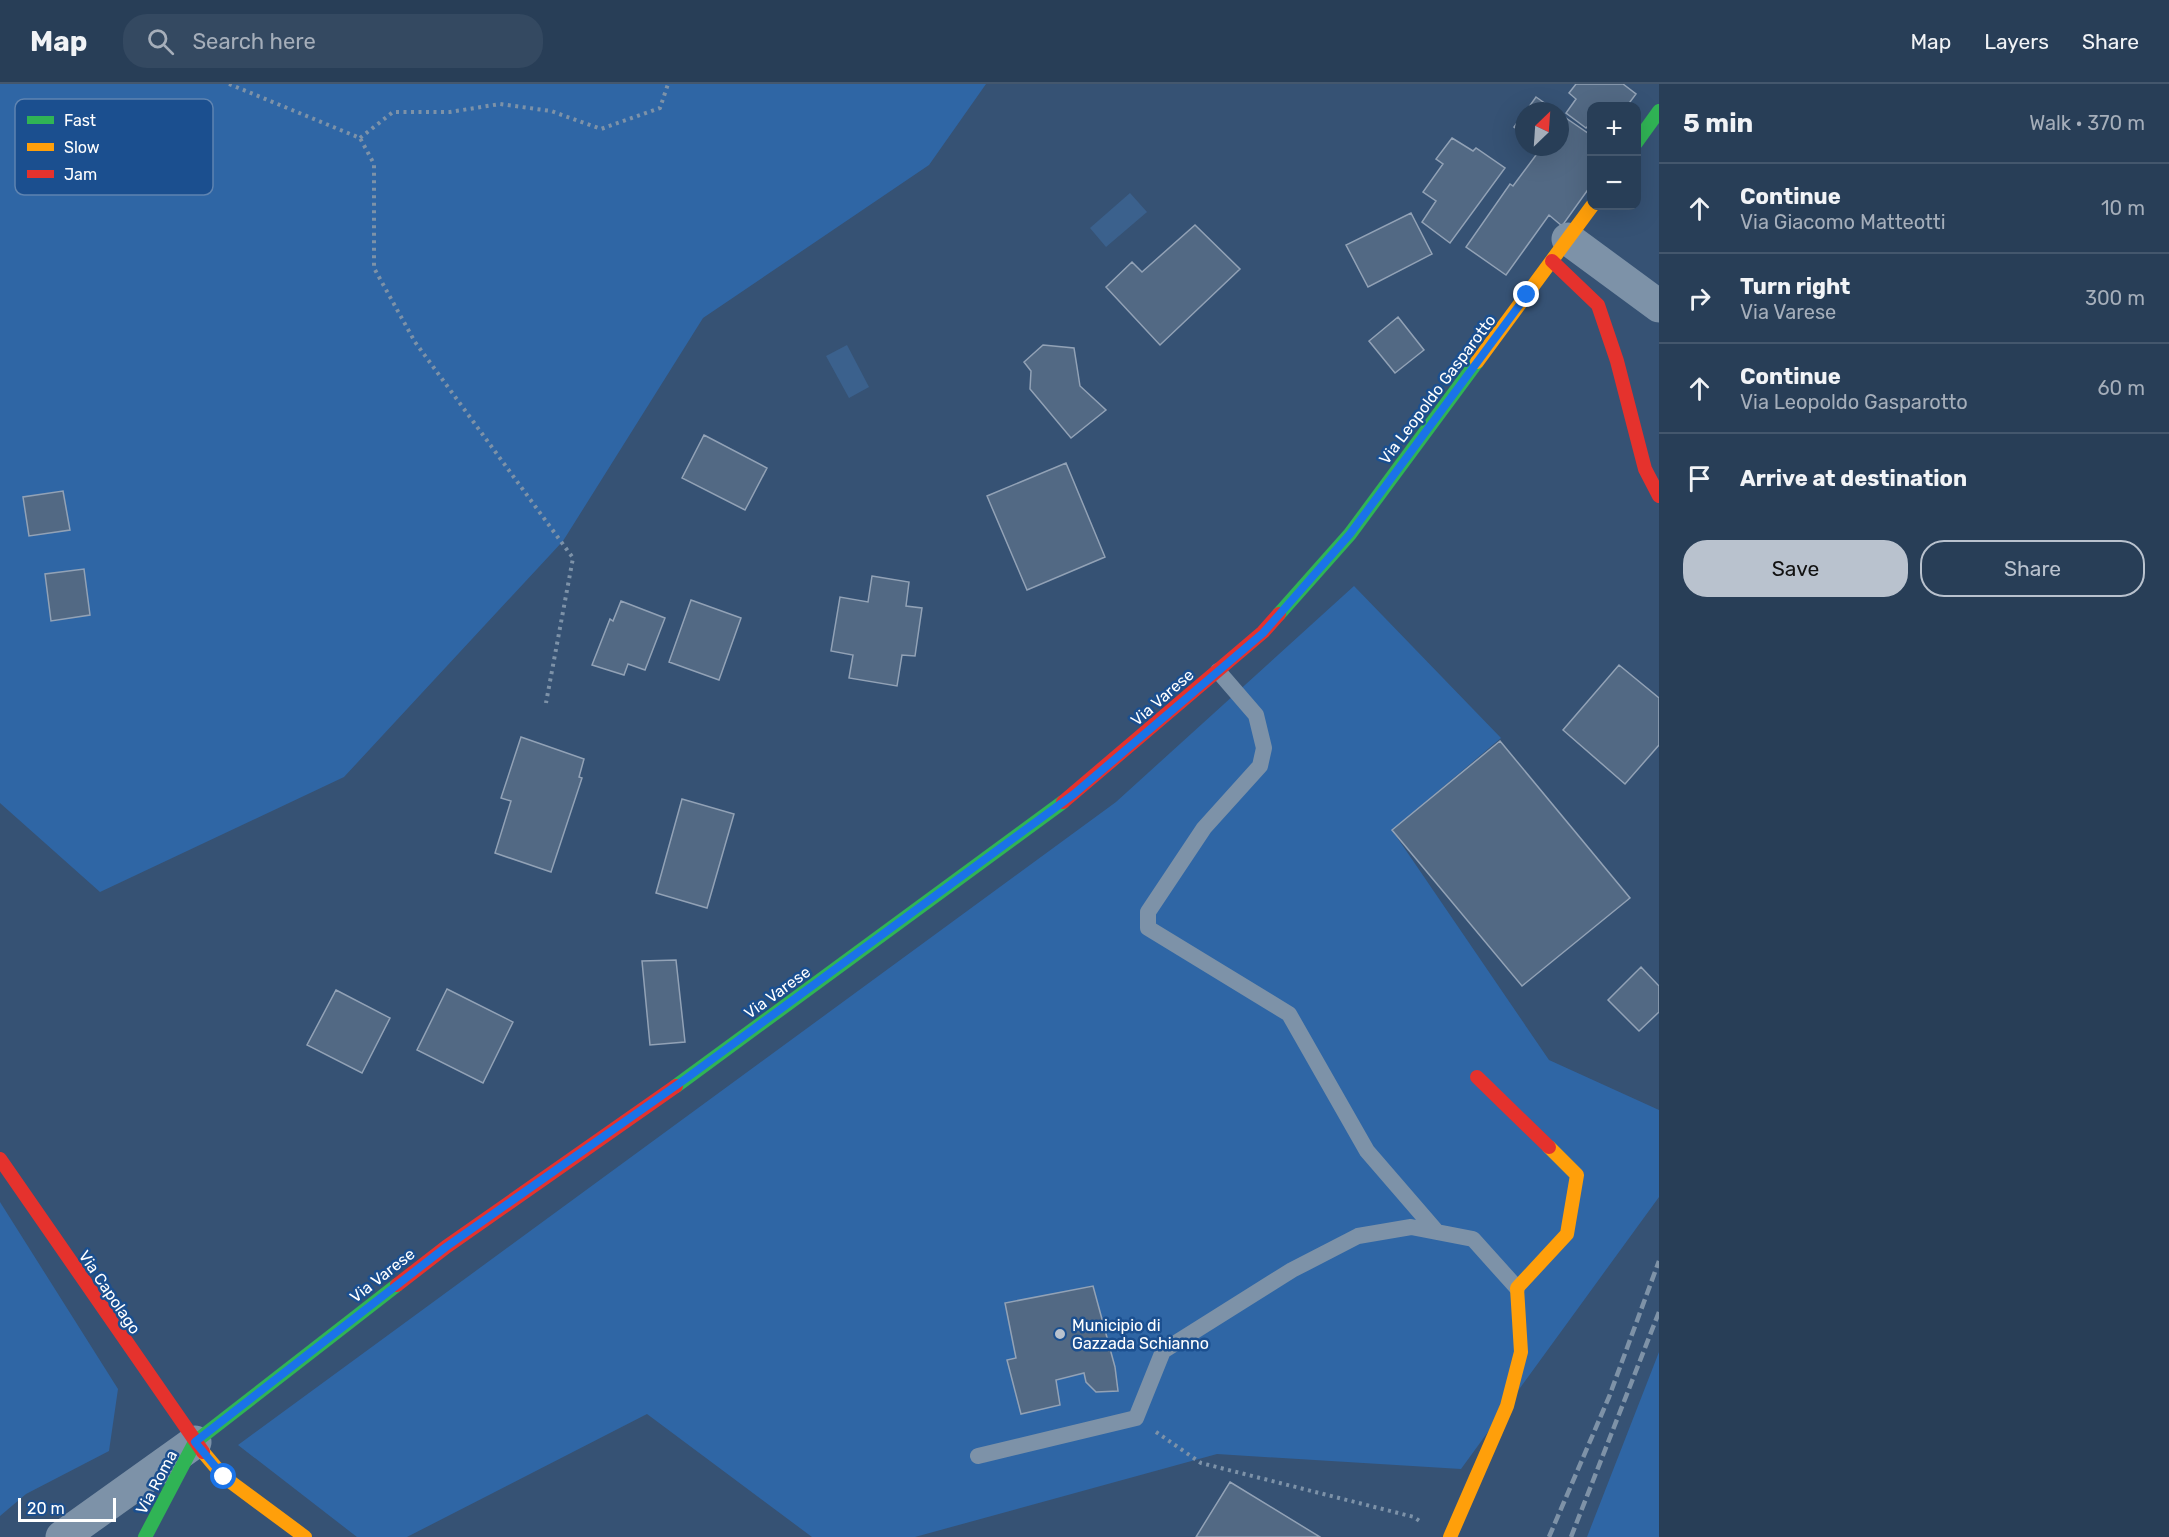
<!DOCTYPE html>
<html lang="en">
<head>
<meta charset="utf-8">
<style>
	:root { --surface:#283e57; --page:#344961; --text:#f1f3f6; --muted:#a5aeba; --line:#44576d; --accent:#b9c2ce }
	body { margin:0; font-family:Rubik,sans-serif; background:var(--page); color:var(--text) }
	.controls { position:absolute; right:18px; top:18px; display:grid; overflow:hidden; border-radius:12px; box-shadow:0 6px 24px #0002 }
	.controls button { width:54px; height:54px; display:grid; place-items:center; padding:0; border:0; border-bottom:2px solid var(--line); background:var(--surface); color:var(--text); font:30px sans-serif }
	.compass { position:absolute; left:1515px; top:18px; width:54px; height:54px; border-radius:50%; background:var(--surface); box-shadow:0 6px 24px #0002; rotate:25deg }
	.scale { position:absolute; left:18px; bottom:15px; width:98px; box-sizing:border-box; padding-left:6px; border:3px solid #fff; border-top:0; font-size:16px; line-height:21px; white-space:nowrap; color:#fff; -webkit-text-stroke:4px #1b4f8f; paint-order:stroke }
	.stop { position:absolute; width:18px; height:18px; margin:-14px; border:4px solid #1a73e8; border-radius:50%; background:#fff }
	.stop.end { background:#1a73e8; border-color:#fff; box-shadow:0 2px 6px #0008 }
	.list { margin:0; padding:0; list-style:none }
	h2 { display:flex; justify-content:space-between; align-items:center; height:78px; margin:0; padding:0 24px; font-size:26px }
	h2 small { font-size:20px; font-weight:400; color:var(--muted) }
	.list li { display:grid; grid-template-columns:39px 1fr auto; gap:18px; align-items:center; box-sizing:border-box; height:90px; padding:0 24px; border-top:2px solid var(--line) }
	.list b { display:block; font-size:22px; white-space:nowrap }
	.list p { margin:0; font-size:20px; white-space:nowrap; color:var(--muted) }
	.list em { font-size:20px; font-style:normal; color:var(--muted) }
	.actions { display:flex; gap:12px; padding:18px 24px }
	.actions a { flex:1; padding:14px 0; border:2px solid var(--accent); border-radius:24px; text-align:center; font-size:21px; color:var(--accent) }
	.actions .main { background:var(--accent); color:#111 }
	.icon { flex:none; width:33px; height:33px; fill:none; stroke:currentColor; stroke-width:2; stroke-linecap:round; stroke-linejoin:round }
	.map { position:relative; flex:none; width:1659px; height:1453px; overflow:hidden }
	header { display:flex; align-items:center; gap:36px; box-sizing:border-box; height:84px; padding:0 30px; background:var(--surface); border-bottom:2px solid var(--line) }
	header strong { font-size:28px }
	nav { display:flex; gap:33px; margin-inline-start:auto; font-size:21px }
	.search { width:420px; height:54px; background:var(--page); display:flex; align-items:center; gap:15px; box-sizing:border-box; padding:0 21px; border-radius:24px; color:var(--muted); font-size:22px }
	main { display:flex }
	aside { flex:1; background:var(--surface) }
	.map>svg:first-child { display:block }
	.green { fill:#2f66a5 }
	.water { fill:#3b618d }
	.building { fill:#526984; stroke:#92a2b6; stroke-width:1.5 }
	.lines { fill:none; stroke-linecap:round; stroke-linejoin:round }
	.path { stroke:#7d92a8; stroke-width:4; stroke-dasharray:3 4.5; stroke-linecap:butt }
	.lane { stroke:#7d92a8; stroke-width:16 }
	.street { stroke:#7d92a8; stroke-width:33 }
	.fast { stroke:#30b455; stroke-width:14 }
	.slow { stroke:#ff9f0a; stroke-width:14 }
	.jam { stroke:#e5322d; stroke-width:14 }
	.rail { stroke:#7e92a7; stroke-width:4.5; stroke-dasharray:10 4.5; stroke-linecap:butt }
	.route { stroke:#1a73e8; stroke-width:8 }
	.poi-dot { fill:#b9c2ce; stroke:#1b4f8f; stroke-width:2 }
	.labels { text-anchor:middle; stroke-width:5; stroke-linejoin:round; paint-order:stroke }
	.street-label { font-size:16px; fill:#fff; stroke:#1b4f8f }
	.poi-label { font-size:16px; fill:#fff; stroke:#1b4f8f; text-anchor:start }
	.key { fill:#1b4f8f; stroke:#5f84b1; stroke-width:1.5 }
	.key-label { font-size:16px; fill:#fff }
</style>
</head>
<body>
<header>
<strong>Map</strong>
<div class="search"><svg class="icon" aria-label="search" viewBox="0 0 24 24"><circle cx="10" cy="10" r="6"/><path d="M15 15l6 6"/></svg>Search here</div>
<nav><a>Map</a><a>Layers</a><a>Share</a></nav>
</header>
<main>
<div class="map">
<svg width="1659" height="1453" viewBox="0 0 1659 1453">
	<rect width="100%" height="100%" fill="#365274"/>
	<path class="green" d="M0,0h986l-57,81 -226,153 -140,223 -219,236 -244,115 -100,-89z
		M1354,502l147,152 -109,92 157,230 110,50v87l-198,272 -244,-15 -302,83h-103l-165,-123 -240,123h-50l-119,-92 878,-643z
		M0,1118l118,187 -9,62 -83,43 -26,22z
		M1659,1268v185h-72z"/>
	<path class="water" d="M1130,109l17,19 -41,35 -16,-19z
		M847,261l22,42 -20,11 -23,-42z"/>
	<path class="building" d="M1576,0h47l13,10 -9,12h-35v16l-6,6 -20,-15 10,-14 -7,-6z
		M1536,13l20,14h-30z
		M1524,29v21l-10,-7z
		M1560,30l32,22v48l-30,42 -13,-11 -43,60 -40,-28 44,-63 3,2 29,-39h18z
		M1452,54l21,13 3,-3 29,20 -55,75 -28,-21 14,-21 -13,-9 20,-28 -7,-5z
		M1411,129l21,41 -64,33 -22,-42z
		M1195,141l45,44 -80,76 -54,-58 26,-25 10,10z
		M1398,233l26,33 -29,23 -26,-32z
		M1043,261l31,3 6,38 26,24 -35,28 -41,-49 1,-18 -7,-9z
		M704,351l63,33 -22,42 -63,-32z
		M1066,379l39,94 -78,33 -40,-94z
		M63,407l7,39 -41,6 -6,-39z
		M84,485l6,46 -39,6 -6,-47z
		M872,492l37,6 -3,24 16,2 -7,48 -13,-1 -5,31 -48,-8 4,-23 -22,-4 9,-54 28,5z
		M691,516l50,18 -22,62 -50,-18z
		M621,517l44,17 -20,52 -17,-6 -4,11 -32,-10 18,-46 3,2z
		M1619,581l40,33v47l-34,39 -62,-54z
		M521,653l63,22 -5,18 3,1 -31,94 -56,-19 16,-52 -10,-3z
		M1500,657l130,157 -108,88 -130,-156z
		M682,715l52,15 -27,94 -51,-15z
		M676,876l9,82 -35,3 -8,-84z
		M1641,883l18,19v26l-20,19 -31,-31z
		M447,905l66,33 -30,61 -66,-33z
		M336,906l54,28 -28,55 -55,-28z
		M1093,1202l22,81 3,24 -22,1 -10,-10 -2,-9 -28,7 4,25 -39,9 -14,-54 9,-2 -11,-55z
		M1230,1398l90,55h-124z"/>
	<g class="lines">
		<path class="path" d="M229,0l131,54 14,26v104l41,74 158,216 -27,145
			M360,54l33,-26h57l50,-8 51,7 50,18 59,-21 8,-24
			M1156,1348l45,31 213,54 7,5"/>
		<path class="lane" d="M1218,587l38,44 8,33 -4,18 -56,62 -56,84v16l141,86 78,137 70,81
			M978,1372l158,-38 27,-67 129,-81 66,-34 53,-9 62,12 44,49"/>
		<path class="street" d="M1568,155l91,67
			M62,1453l133,-95"/>
		<path class="fast" d="M1636,59l23,-32
			M1279,530l71,-80 127,-172
			M676,1002l387,-284
			M145,1453l50,-95 202,-157"/>
		<path class="slow" d="M1477,278l115,-156
			M203,1368l21,25 81,60
			M1450,1453l57,-131 14,-54 -4,-64 50,-54 10,-59 -28,-28"/>
		<path class="jam" d="M1552,177l46,44 19,56 28,108 14,27
			M1063,718l200,-170 16,-18
			M1477,993l72,70
			M0,1075l203,293
			M397,1201l49,-38 230,-161"/>
		<path class="rail" d="M1549,1453l60,-140 50,-136
			M1571,1453l88,-225"/>
	</g>
	<g class="lines">
		<path class="route" d="M224,1393l-29,-35 251,-195 238,-167 390,-286 189,-161 87,-99 177,-239"/>
	</g>
	<circle class="poi-dot" cx="1060" cy="1250" r="6"/>
	<g class="labels">
		<g class="street-label">
			<text transform="translate(1437 305) rotate(-53)" y="6">Via Leopoldo Gasparotto</text>
			<text transform="translate(1162 613) rotate(-41)" y="6">Via Varese</text>
			<text transform="translate(777 908) rotate(-36)" y="6">Via Varese</text>
			<text transform="translate(382 1191) rotate(-38)" y="6">Via Varese</text>
			<text transform="translate(110 1208) rotate(56)" y="6">Via Capolago</text>
			<text transform="translate(156 1398) rotate(-62)" y="6">Via Roma</text>
		</g>
		<g class="poi-label">
			<text x="1072" y="1247">Municipio di<tspan x="1072" dy="18">Gazzada Schianno</tspan></text>
		</g>
	</g>
	<rect x="15" y="15" width="198" height="96" rx="9" class="key"/>
	<rect x="27" y="32" width="27" height="8" fill="#30b455"/>
	<rect x="27" y="59" width="27" height="8" fill="#ff9f0a"/>
	<rect x="27" y="86" width="27" height="8" fill="#e5322d"/>
	<g class="key-label">
		<text x="64" y="42">Fast</text>
		<text x="64" y="69">Slow</text>
		<text x="64" y="96">Jam</text>
	</g>
</svg>
<div class="controls">
<button>+</button>
<button>−</button>
</div>
<svg class="compass" viewBox="-18 -18 36 36"><path d="M0-13l5 13h-10z" fill="#e53935"/><path d="M0 13l5-13h-10z" fill="#a5aeba"/></svg>
<div class="scale">20 m</div>
<div class="stop" style="left:224px;top:1393px"></div>
<div class="stop end" style="left:1527px;top:211px"></div>
</div>
<aside>
<h2>5 min<small>Walk · 370 m</small></h2>
<ul class="list">
<li><svg class="icon" aria-label="ahead" viewBox="0 0 24 24"><path d="M12 20V5M6 11l6-6 6 6"/></svg><div><b>Continue</b><p>Via Giacomo Matteotti</p></div><em>10 m</em></li>
<li><svg class="icon" aria-label="right" viewBox="0 0 24 24"><path d="M7 20v-9h11M14 6l5 5-5 5"/></svg><div><b>Turn right</b><p>Via Varese</p></div><em>300 m</em></li>
<li><svg class="icon" aria-label="ahead" viewBox="0 0 24 24"><path d="M12 20V5M6 11l6-6 6 6"/></svg><div><b>Continue</b><p>Via Leopoldo Gasparotto</p></div><em>60 m</em></li>
<li><svg class="icon" aria-label="arrive" viewBox="0 0 24 24"><path d="M6 21V4h12l-3 4 3 4H6"/></svg><div><b>Arrive at destination</b></div></li>
</ul>
<div class="actions"><a class="main">Save</a><a>Share</a></div>
</aside>
</main>
</body>
</html>
